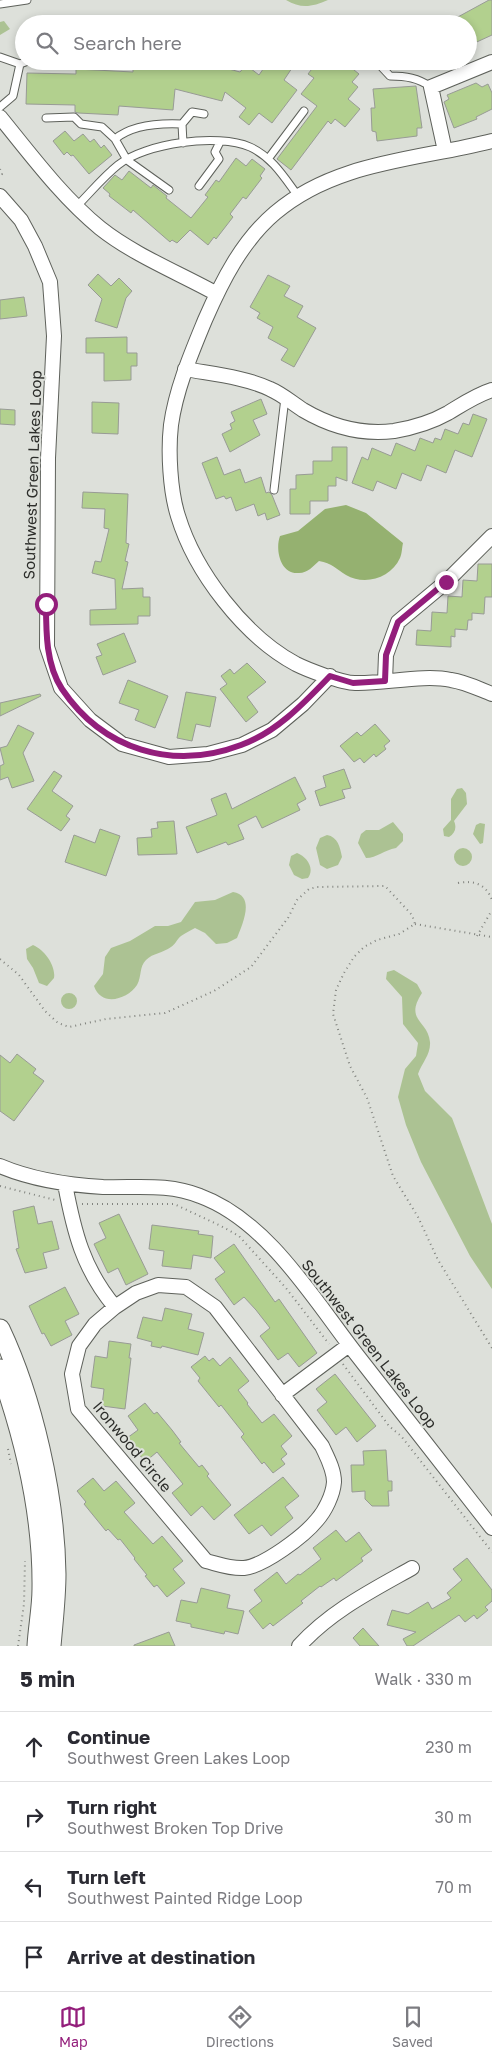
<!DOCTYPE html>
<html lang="en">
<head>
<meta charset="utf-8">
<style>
	:root { --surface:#fff; --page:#f7f7f7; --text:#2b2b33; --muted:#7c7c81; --line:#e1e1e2; --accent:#931e7b }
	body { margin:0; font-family:"Golos Text",sans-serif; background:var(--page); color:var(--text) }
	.stop { position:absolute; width:15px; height:15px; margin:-11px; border:4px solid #931e7b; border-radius:50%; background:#fff }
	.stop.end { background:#931e7b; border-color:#fff; box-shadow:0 1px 5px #0008 }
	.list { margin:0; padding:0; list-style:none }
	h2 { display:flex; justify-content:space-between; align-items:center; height:65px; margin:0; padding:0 20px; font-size:21px }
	h2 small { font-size:16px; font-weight:400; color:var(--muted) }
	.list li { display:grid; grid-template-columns:32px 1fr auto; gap:15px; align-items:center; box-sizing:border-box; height:70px; padding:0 20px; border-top:1px solid var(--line) }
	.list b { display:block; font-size:19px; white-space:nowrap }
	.list p { margin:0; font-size:16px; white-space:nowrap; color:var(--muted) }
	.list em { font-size:16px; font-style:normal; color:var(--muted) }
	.icon { flex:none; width:28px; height:28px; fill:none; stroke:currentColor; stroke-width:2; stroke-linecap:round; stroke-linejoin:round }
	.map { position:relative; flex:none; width:492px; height:1646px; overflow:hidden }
	.search { position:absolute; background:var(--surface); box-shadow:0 2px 8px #0003; left:15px; right:15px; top:15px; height:55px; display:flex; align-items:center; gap:12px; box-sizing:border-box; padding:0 18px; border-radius:28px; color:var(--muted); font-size:19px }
	.sheet { height:345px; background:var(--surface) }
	nav { display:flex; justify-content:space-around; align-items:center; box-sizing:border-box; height:70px; border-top:1px solid var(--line); background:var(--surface); font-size:14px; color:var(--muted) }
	nav a { display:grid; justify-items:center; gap:2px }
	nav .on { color:var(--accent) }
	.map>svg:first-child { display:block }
	.green { fill:#acc293 }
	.water { fill:#95b170 }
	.building { fill:#b2d08e; stroke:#989b95 }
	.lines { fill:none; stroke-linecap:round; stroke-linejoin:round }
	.service-casing { stroke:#5e615b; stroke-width:9 }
	.minor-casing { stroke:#5e615b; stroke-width:16 }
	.secondary-casing { stroke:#5e615b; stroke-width:21 }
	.path { stroke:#82847f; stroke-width:2; stroke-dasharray:1 4; stroke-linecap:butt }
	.service { stroke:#fff; stroke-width:7 }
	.minor { stroke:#fff; stroke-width:14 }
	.secondary { stroke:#fff; stroke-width:19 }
	.route { stroke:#931e7b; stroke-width:6 }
	.labels { text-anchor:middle; stroke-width:4; stroke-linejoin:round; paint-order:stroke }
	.street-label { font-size:15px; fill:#2c2d2a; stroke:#dde0da }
</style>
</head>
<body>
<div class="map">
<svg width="492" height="1646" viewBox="0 0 492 1646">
	<rect width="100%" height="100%" fill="#dde0da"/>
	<path class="green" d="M286,0h42c-16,7 -27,9 -42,0z
		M4,21l6,8 -10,6v-13z
		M462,788l4,5 1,11 -13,17c3,7 1,12 -5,16l-5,-1 -1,-7 8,-9v-21l6,-10z
		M393,822l10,12v7l-7,7c-12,2 -19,10 -30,10l-8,-15 3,-9 5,-4h13z
		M480,823l5,1 -2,19 -3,1 -7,-10 3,-9z
		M327,835c11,2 13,12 15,22l-4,8 -11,4 -7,-4 -4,-17 4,-10z
		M454 857a9 9 0 1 1 18 0a9 9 0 1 1-18 0Z
		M297,853c10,4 18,15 11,25l-6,1 -8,-4 -5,-10 2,-9z
		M233,892c23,4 9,33 4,46l-10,5 -11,1 -11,-11 -10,-5c-5,3 -10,5 -14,8 -4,3 -6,9 -10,11 -8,6 -18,6 -25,13 -7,7 -4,16 -9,25 -10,15 -36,22 -43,1l9,-12 2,-17 6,-9 19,-7 25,-15h13l13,-4 14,-20 20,-2z
		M33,945c12,5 23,21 21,33l-7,8 -8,-3 -6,-15 -6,-9 -1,-10z
		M394,970l23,14 5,9c-18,28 6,27 8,49 1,12 -8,21 -12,32l7,17 27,27 40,106v65l-22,-33 -49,-94 -15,-37 -8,-28 7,-28 11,-13 2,-13 -15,-19 -1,-27 -16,-18 1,-7z
		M61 1001a8 8 0 1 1 16 0a8 8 0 1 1-16 0Z"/>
	<path class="water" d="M346,505l20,8 37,30c-1,4 -1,11 -3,15 -9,20 -35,28 -54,17 -10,-6 -14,-12 -27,-14 -6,5 -11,12 -20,12 -19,2 -24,-24 -19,-37l18,-5 27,-22z"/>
	<path class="building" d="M489,0h3v35l-24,11v-22h-23z
		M187,61h12l41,11 6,-7 13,10 9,-13 7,6 5,-7h3l9,7 -8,12 13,10 -25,33 -13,-10 -10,12 -10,-8 7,-9 -21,-16 -3,9 -47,-12 -2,21 -54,-4 -1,9 -40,-2 -3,-1v-7l-49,-1 1,-31 49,1v-5l57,3v-6l52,3z
		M318,61l11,7 6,-7h8l16,13 -7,8 6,5 -10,12 12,10 -15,18 -10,-8 -4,5 -3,-3 -37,49 -14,-11 40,-53 -16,-12 13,-16 -6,-4z
		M476,83l6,4 6,-3 4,9v16l-16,8 1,2 -23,9 -10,-26 5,-3 -2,-4z
		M416,86l6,42h-5v8l-40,5 -1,-9 -4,-1 -1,-23h4l-2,-19z
		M65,131l9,10 9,-7 7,8 4,-3 7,9 3,-3 8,10 -23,19 -16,-19 -2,1 -4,-4 -3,3 -11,-14z
		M236,158l10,8 6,-7 13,10 -5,7 2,2 -16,21 -3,-2 -13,17 3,3 -17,22 -2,-2 -6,8 -18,-15 -13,13 -5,-3 -2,2 -37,-32 -2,3 -22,-17 1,-2 -7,-6 12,-13 7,5 7,-9 22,17 2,-3 14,11 -1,2 25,20 17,-21 -3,-2 11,-15 3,2z
		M98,274l13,12 8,-8 13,13 -6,7 -9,30 -22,-7 7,-22 -14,-14z
		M268,275l22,11 -6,10 19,10 -6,11 19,11 -22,39 -13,-7 7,-11 -20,-11 5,-11 -16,-9 3,-5 -10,-6z
		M24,297l3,19 -27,3v-19z
		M127,337v16h10v13h-6v14l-27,1v-28h-18v-15z
		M261,399l6,15 -14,6 7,15 -30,17 -8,-18 10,-5 -2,-5 5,-3 -4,-9z
		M92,402l27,1 -1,31 -26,-1z
		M0,409l15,1v15l-15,-1z
		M473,414l14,5 -15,38 -17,-7 -9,23 -19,-8 -6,16 -19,-8 -6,16 -19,-8 -4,10 -21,-8 10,-26 6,3 4,-12 19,8 5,-13 19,8 5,-13 13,5 2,-5 6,2 4,-11 13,5 5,-11 6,2z
		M332,447h15v34l-11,-4v9h-8v15h-18v13h-20v-25h6v-14l17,-1v-13h19z
		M217,457l7,18 16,-6 5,14 16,-6 5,16 3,-1 3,3 8,20 -13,5 -2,-7 -7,3 -4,-12 -18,7 -5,-14 -5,2 -2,-3 -8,3 -14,-36z
		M83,492l45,2 -2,49 3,1 -4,17 3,1 -6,27 21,-1v9h7v19h-12v8l-48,1v-15l26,-1 -1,-30 -23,-6 3,-12 6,1 8,-33 -5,-1 1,-19 -23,-1z
		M478,564h14v33h-7l-1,17 -12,-1v7h-4l-1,10 -12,-1v8l-4,-1v11l-35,-2 1,-15 14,1 1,-19 15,1 1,-17 14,1 1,-17 14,1z
		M124,633l12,29 -33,13 -7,-18 6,-2 -5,-11z
		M247,663l19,19 -19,15 11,15 -12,10 -26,-33 7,-5 -6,-8 9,-7 4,5z
		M128,680l40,16 -13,32 -20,-8 4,-10 -20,-7z
		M186,692l30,5 -6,30 -14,-3 -4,17 -15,-3z
		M40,694l1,2 -41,20v-13z
		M375,724l15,17 -6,5 2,3 -10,8 -2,-3 -10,9 -4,-5 -6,4 -14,-16 17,-14 4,4z
		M18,725l16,8 -11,20 11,28 -22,7 -4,-11 -8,3v-14l4,-2 -4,-16 7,-2z
		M344,769l7,19 -9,2 3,8 -25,8 -5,-15 11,-4 -3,-11z
		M54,771l8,5 -10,15 21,15 -7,10 4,3 -9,12 -34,-22z
		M295,777l11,22 -9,5 3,6 -38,18 -6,-12 -18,9 6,14 -16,6 -2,-3 -29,11 -11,-26 31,-12 -6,-16 15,-6 6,16z
		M174,821l3,33 -39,1 -1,-17 15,-1 -1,-8 7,-1 -1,-6z
		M100,829l20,7 -14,40 -41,-14 9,-27 21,8z
		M17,1054l19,15 -3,4 11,8 -30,40 -14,-10v-56l10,8z
		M34,1206l4,18 14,-3 7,28 -16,4 4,15 -22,5 -9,-24 3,-1 -6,-37z
		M119,1214l29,60 -22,11 -8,-17 -10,5 -14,-29 12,-6 -7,-15z
		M152,1225l47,6 -1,3 15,2 -2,22 -18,-3 -2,14 -29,-3 2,-15 -15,-2z
		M234,1244l41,58 4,-3 38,54 -18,14 -11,-14 -10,7 -18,-24 10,-8 -14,-18 -12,-13 -10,8 -19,-26 10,-7 -11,-14z
		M65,1287l14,27 -14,7 7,14 -21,11 -7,-13 -2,1 -13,-28z
		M165,1308l27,6 -4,15 16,4 -6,22 -36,-9 -1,2 -10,-2 1,-4 -15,-4 6,-21 19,4z
		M109,1341l22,3 -2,14h2l-6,51 -23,-3 2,-17 -13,-2 4,-31 12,2z
		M205,1356l4,5 4,-3 7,8 10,-9 19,24 -11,9 10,13 -1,1 15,19 12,-9 18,22 -11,10 6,8 -6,5 4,5 -12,9 -9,-11 -2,2 -21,-27 3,-3 -23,-29 -2,2 -21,-26 2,-3 -9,-11z
		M335,1374l41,52 -19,16 -11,-15 -10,8 -19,-25 10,-8 -11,-13z
		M145,1403l9,11 3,-2 15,18 9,12 -2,1 20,24 3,-2 7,9 -2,2 24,29 -17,15 -12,-14 -11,10 -19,-23 11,-9 -26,-32 -12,10 -18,-24 11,-8 -10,-14z
		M386,1450l2,31h4v10h-4l1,15h-17l-7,-7v-8l-13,1 -1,-27h13l-1,-14z
		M283,1477l16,19 -14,11 8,11 -22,18 -9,-11 -13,9 -15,-19z
		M93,1478l11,13 12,-10 19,22 -11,9 29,32 9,-8 21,25 -10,8 12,14 -18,14 -10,-12 -3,2 -9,-11 2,-1 -13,-16 1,-1 -15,-19 -2,1 -10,-11 -2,2 -22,-27 2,-2 -9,-11z
		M336,1530l10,12 13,-10 13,18 -11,8 2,3 -27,20 -2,-3 -13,9 -1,-1 -19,15 2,2 -30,23 -3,-3 -7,6 -14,-18 13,-10 -8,-11 23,-18 9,12 12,-10 2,1 21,-16 -8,-11z
		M467,1558l25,32v11l-7,6 3,3 -11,9 -3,-4 -9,7 -6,-7 -46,31h-6l-4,-7 13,-7 -29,-7 5,-15 16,4 20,-12 4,7 19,-11 -4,-5 15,-13 -9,-11z
		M201,1588l29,7 -3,13 17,3 -6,23 -13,-3 -1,3 -23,-5 -10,-2v-3l-15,-3 5,-21 16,3z
		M363,1628l16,18h-19l-7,-8z
		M169,1632l6,14h-41v-1z"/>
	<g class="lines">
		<g class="service-casing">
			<path id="service" d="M0,4l27,-4
				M344,24l14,-3
				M0,57l20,7
				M376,61l14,15c16,0 28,2 41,11
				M0,107l13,-11 7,-32 8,-3
				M46,118l28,-1 7,7 21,3 13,12
				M182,124l10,-12 12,2
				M268,159l36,-48
				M199,186l20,-27 -4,-7 5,-10
				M169,190l-42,-30 -12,-21c17,-14 45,-16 67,-15l1,19
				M77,206c13,-13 26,-29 41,-41 27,-22 100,-32 132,-18 22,10 34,30 48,49
				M274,490l11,-92"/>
		</g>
		<g class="minor-casing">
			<path id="minor" d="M0,117c31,38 62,80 100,111 34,27 79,45 117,66
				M492,141c-74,19 -156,20 -217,72 -33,28 -53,68 -70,107 -14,34 -29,69 -34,105 -3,26 -1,66 7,91 17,56 66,120 118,148 12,6 46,19 59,19 29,1 68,-9 96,-3 14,2 28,9 41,14
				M445,151l-14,-64 61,-25
				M0,196l21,24 14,26 15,36 4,54 -6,122 -1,189 14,41 29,32 32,24 47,13 39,-3 34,-9 30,-15 31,-26 27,-28
				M185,369c27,5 60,8 85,20 12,5 22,14 33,21 27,16 58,25 91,21 18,-3 38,-9 54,-18 15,-9 28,-18 44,-23
				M385,681l1,-26 12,-33 48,-40 46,-46
				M0,1166c33,14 68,19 103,21 34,1 65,-4 97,9 68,25 114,104 157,159 45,58 90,115 135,173
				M65,1184c9,48 18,85 50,123
				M158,1285l28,2 29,20 107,139c5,11 12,23 12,36 -1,13 -9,29 -17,38 -13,16 -53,46 -73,48 -13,1 -26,-4 -38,-7l-128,-152 -6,-35 7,-28 16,-22 20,-17 21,-14z
				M282,1395l67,-50
				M299,1646c32,-35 72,-55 113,-78"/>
		</g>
		<g class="secondary-casing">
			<path id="secondary" d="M0,1329c33,70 55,167 56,245 0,24 -3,48 -5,72
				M0,1369c25,70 43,146 42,220 0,19 -4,38 -5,57"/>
		</g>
		<path class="path" d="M0,169l2,5 -2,2
			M458,883c16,-3 28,1 34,17
			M415,924l77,13
			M477,936l15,-26
			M0,959l19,16 26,36 13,12 11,4 37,-8 59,-6 49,-22 37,-24 37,-49 9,-18 12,-11 8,-2 68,-1 27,29 3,9 -16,10 -22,6 -13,7 -10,10 -10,16 -8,17 -3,24 17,52 17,32 26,78 25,41 20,43 54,88
			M0,1186l55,14
			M82,1204h92l47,22 18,10 47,52 43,56
			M343,1364l46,62 12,10 91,116
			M8,1449l3,15
			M18,1646l6,-42 1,-43"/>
		<use href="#service" class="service"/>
		<use href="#minor" class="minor"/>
		<use href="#secondary" class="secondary"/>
	</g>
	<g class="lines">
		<path class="route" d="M46,604c0,28 0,61 16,85 41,61 111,82 179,56 36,-13 63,-42 89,-69l23,7 32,-2 1,-26 12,-33 48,-40"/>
	</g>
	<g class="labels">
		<g class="street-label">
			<text transform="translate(33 475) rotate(-88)" y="5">Southwest Green Lakes Loop</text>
			<text transform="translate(369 1344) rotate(52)" y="5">Southwest Green Lakes Loop</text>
			<text transform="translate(132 1447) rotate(50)" y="5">Ironwood Circle</text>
		</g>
	</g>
</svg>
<div class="stop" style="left:46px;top:604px"></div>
<div class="stop end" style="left:446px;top:582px"></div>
<div class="search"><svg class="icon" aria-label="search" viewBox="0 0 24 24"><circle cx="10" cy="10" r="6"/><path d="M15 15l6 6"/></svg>Search here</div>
</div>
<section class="sheet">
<h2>5 min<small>Walk · 330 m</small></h2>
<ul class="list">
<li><svg class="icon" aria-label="ahead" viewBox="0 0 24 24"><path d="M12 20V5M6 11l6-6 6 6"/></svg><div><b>Continue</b><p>Southwest Green Lakes Loop</p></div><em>230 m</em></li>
<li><svg class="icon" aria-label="right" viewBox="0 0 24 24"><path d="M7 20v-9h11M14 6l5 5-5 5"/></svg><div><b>Turn right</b><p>Southwest Broken Top Drive</p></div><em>30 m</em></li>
<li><svg class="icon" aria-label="left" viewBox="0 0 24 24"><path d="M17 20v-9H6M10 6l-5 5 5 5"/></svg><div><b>Turn left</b><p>Southwest Painted Ridge Loop</p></div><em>70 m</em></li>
<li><svg class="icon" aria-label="arrive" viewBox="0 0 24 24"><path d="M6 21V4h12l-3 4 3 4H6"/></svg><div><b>Arrive at destination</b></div></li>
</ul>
</section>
<nav>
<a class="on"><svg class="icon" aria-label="map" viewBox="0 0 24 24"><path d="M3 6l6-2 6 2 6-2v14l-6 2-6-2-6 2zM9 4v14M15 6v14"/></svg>Map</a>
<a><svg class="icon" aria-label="directions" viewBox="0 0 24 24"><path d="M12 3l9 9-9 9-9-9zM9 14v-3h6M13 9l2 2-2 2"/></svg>Directions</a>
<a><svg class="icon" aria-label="saved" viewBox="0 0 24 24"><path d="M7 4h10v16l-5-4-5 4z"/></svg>Saved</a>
</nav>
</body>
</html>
